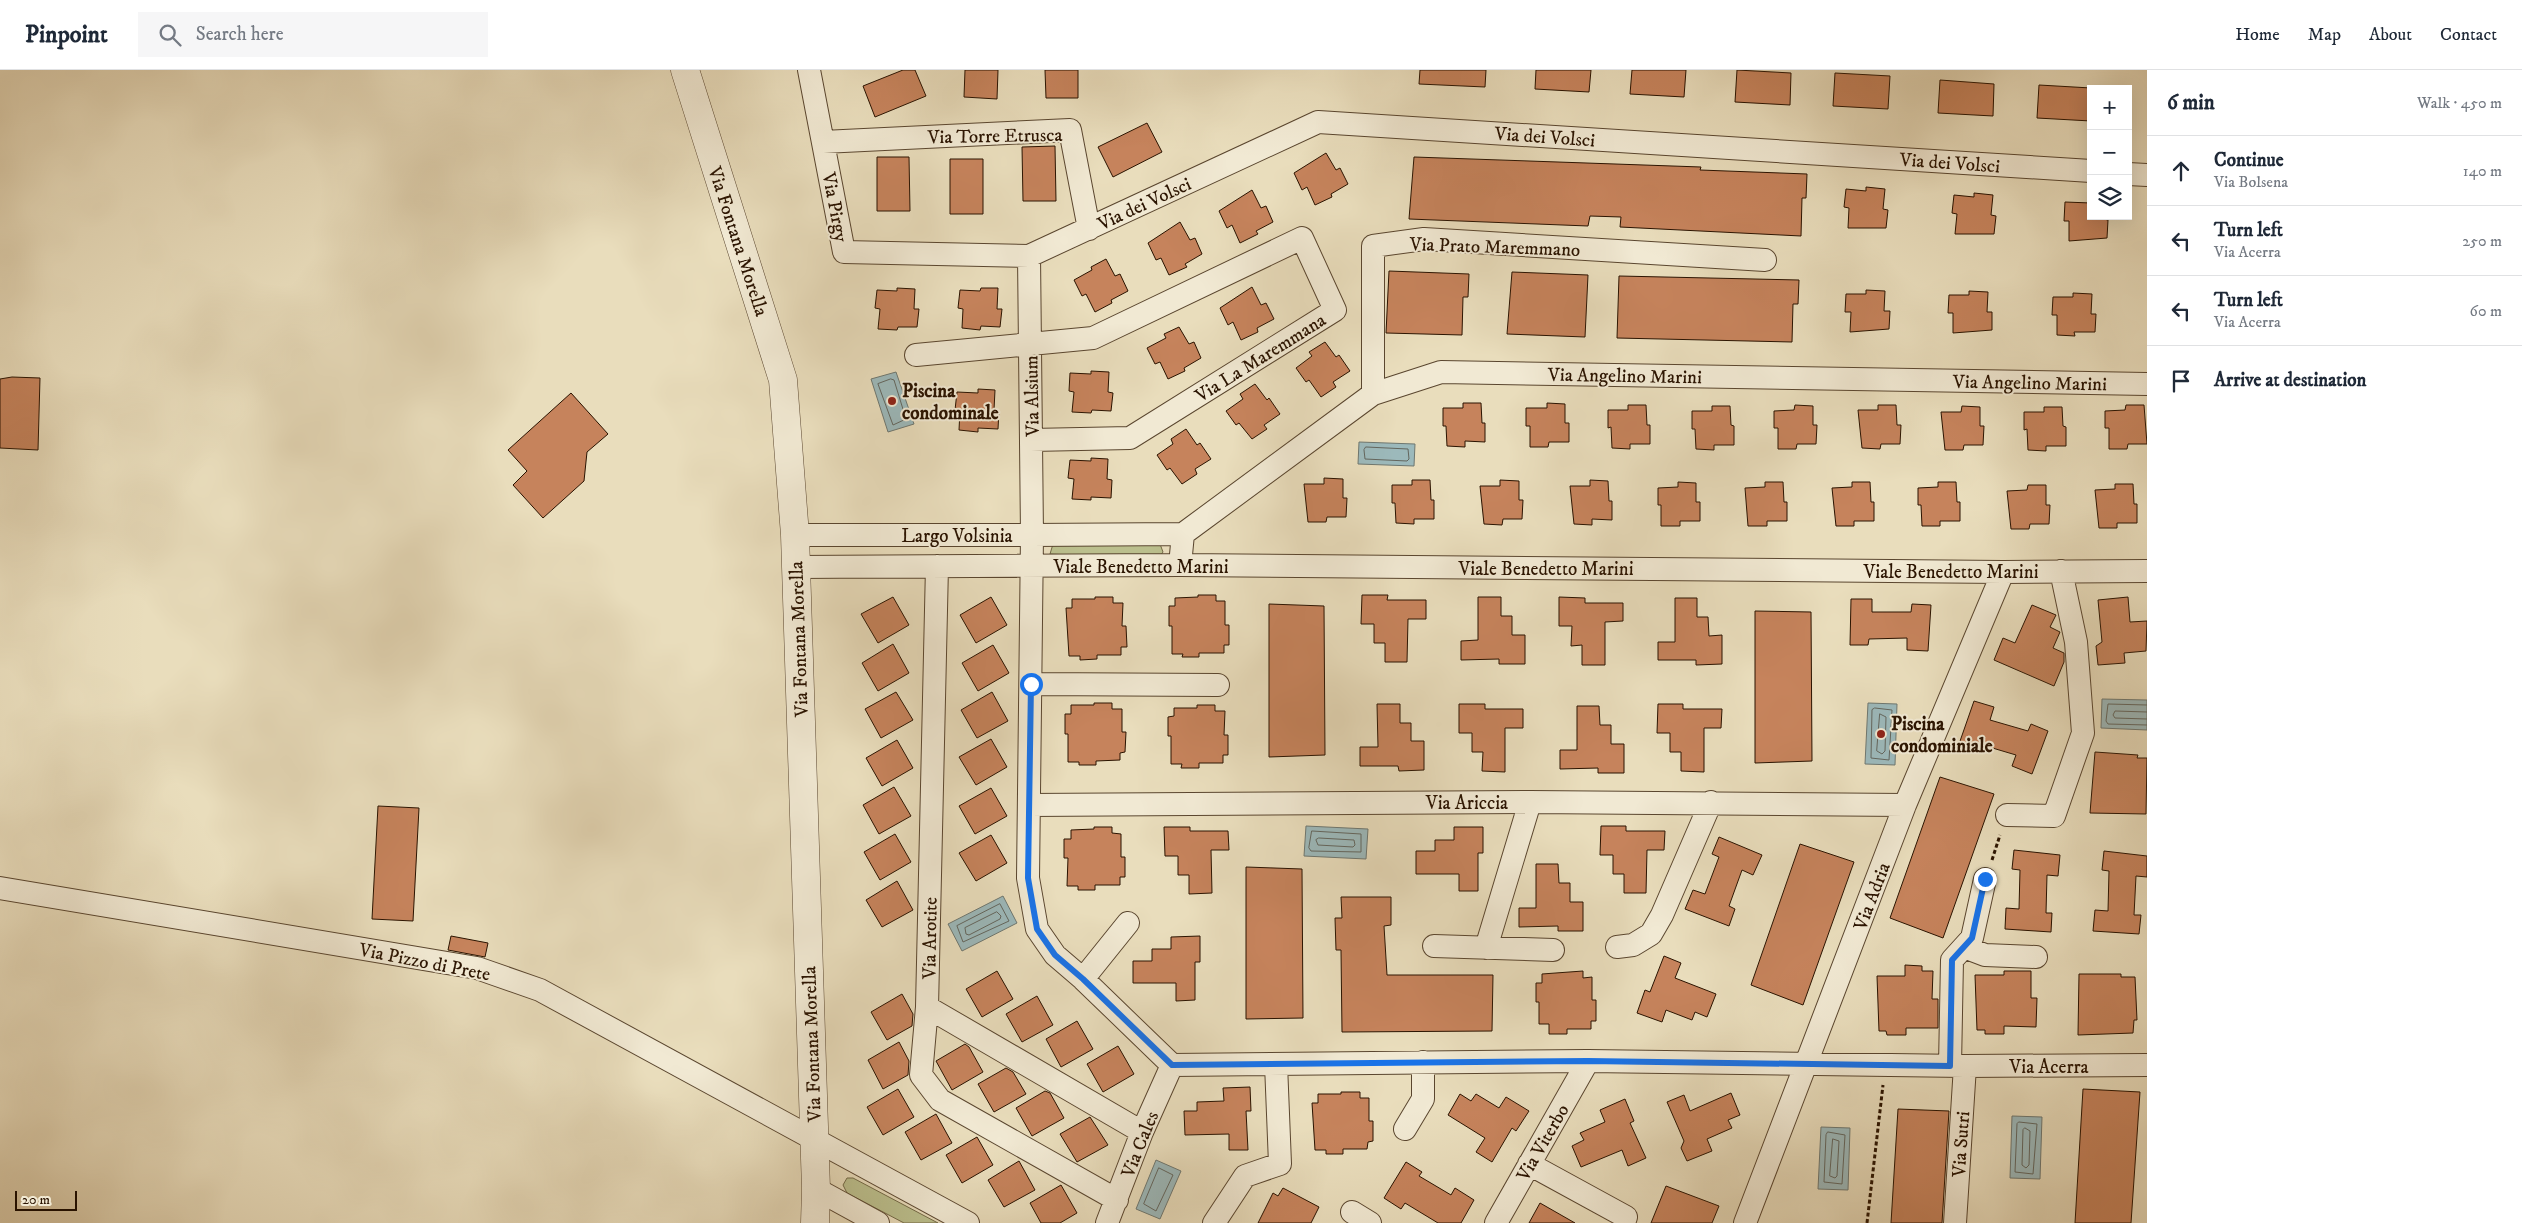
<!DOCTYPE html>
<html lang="en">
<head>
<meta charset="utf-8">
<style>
	:root { --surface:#fff; --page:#f6f6f7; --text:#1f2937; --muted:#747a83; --line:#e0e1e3 }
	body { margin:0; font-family:"IM FELL DW Pica",serif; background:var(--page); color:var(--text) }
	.controls { position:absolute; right:15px; top:15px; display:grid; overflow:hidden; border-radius:0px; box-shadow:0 5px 20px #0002 }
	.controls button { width:45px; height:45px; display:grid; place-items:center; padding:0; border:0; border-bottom:1px solid var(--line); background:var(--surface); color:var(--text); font:25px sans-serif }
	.scale { position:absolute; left:15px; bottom:12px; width:62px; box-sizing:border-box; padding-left:5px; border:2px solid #2a1300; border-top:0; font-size:14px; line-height:18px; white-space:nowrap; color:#2a1300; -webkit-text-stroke:4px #f1e9d3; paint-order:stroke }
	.stop { position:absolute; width:15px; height:15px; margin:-11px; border:4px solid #1a73e8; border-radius:50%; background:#fff }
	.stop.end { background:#1a73e8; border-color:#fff; box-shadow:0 1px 5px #0008 }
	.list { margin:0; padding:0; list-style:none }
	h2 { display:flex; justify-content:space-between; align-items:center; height:65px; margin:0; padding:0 20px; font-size:21px }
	h2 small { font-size:16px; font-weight:400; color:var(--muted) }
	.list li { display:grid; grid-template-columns:32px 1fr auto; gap:15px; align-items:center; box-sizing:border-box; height:70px; padding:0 20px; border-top:1px solid var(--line) }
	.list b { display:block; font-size:19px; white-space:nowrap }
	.list p { margin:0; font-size:16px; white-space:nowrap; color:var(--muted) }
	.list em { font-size:16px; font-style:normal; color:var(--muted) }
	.icon { flex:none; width:28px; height:28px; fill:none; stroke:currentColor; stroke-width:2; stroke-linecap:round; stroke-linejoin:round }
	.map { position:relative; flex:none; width:2147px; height:1153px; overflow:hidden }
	header { display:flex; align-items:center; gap:30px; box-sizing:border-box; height:70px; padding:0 25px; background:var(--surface); border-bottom:1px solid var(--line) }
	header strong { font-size:24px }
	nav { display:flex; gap:28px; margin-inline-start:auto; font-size:18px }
	.search { width:350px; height:45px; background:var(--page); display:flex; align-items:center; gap:12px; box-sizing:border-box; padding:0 18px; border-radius:0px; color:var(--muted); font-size:19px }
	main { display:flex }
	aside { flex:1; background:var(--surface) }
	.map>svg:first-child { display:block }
	.green { fill:#bbbf8d; stroke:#726946 }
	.water { fill:#9cb9bb; stroke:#6e7770 }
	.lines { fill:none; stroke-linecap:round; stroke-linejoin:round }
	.shore { stroke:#63665e; stroke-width:1 }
	.building { fill:#c6835c; stroke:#2a1300 }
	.minor-casing { stroke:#5a462f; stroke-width:24 }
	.tertiary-casing { stroke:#5a462f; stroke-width:29 }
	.path { stroke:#2a1300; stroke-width:3; stroke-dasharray:4 2.5; stroke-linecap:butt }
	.minor { stroke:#f1e9d3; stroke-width:22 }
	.tertiary { stroke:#f1e9d3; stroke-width:28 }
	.route { stroke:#1a73e8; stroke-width:6 }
	.poi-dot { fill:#8f2418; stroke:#f1e9d3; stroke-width:2 }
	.labels { text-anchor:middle; stroke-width:4; stroke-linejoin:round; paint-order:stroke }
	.street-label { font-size:19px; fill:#2a1300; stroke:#f1e9d3 }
	.poi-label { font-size:19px; font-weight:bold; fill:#2a1300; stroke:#f1e9d3; text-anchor:start }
</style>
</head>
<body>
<header>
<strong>Pinpoint</strong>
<div class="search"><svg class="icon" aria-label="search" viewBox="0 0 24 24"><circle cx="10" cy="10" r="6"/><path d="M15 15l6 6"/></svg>Search here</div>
<nav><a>Home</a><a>Map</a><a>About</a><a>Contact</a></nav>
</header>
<main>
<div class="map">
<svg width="2147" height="1153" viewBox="0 0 2147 1153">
	<rect width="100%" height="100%" fill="#e9ddbc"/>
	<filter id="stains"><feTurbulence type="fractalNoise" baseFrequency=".004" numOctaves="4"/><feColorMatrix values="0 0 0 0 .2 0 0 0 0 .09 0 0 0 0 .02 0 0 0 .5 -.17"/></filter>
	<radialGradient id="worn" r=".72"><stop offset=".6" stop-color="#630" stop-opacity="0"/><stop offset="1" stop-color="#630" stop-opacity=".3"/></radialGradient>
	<path class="green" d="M1053,474h107l3,8 -5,7 -108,-5z
		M847,1108h6l85,45h-34l-57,-30 -4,-8z"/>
	<path class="water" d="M896,302l18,52 -26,8 -17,-53z
		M1359,372l56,2 -1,22 -56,-2z
		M2102,629l45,1v30l-46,-2z
		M1868,633l29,1 -2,61 -30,-1z
		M1306,756l62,3 -2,30 -62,-3z
		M1003,826l14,27 -55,28 -14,-27z
		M2012,1046l30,1 -2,62 -30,-1z
		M1821,1057l29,1 -2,62 -30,-1z
		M1156,1090l25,11 -21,48 -24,-10z"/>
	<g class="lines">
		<path class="shore" d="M891,309l3,1 12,39 -13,6 -15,-41z
			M1366,377l42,2 1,10 -2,2 -42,-2 -1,-9z
			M2147,635l-39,-1 -2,17 2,3 39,1
			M1875,638l17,2 -3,50 -18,-2 1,-48z
			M2147,642l-32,-1 -2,4 2,3 32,1
			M1880,644l6,3 -1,34 -3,3 -5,-3z
			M1312,761l49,3v18l-50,-1 -2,-3z
			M1319,768l35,2 1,5 -2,2 -35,-2 -2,-5z
			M1000,834l9,17 -46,21 -6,-16z
			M997,842l4,4 -1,3 -31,16 -3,-1 -1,-6z
			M2019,1052l18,2 -4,50 -18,-2 2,-48z
			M2025,1058l5,3 -1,34 -3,3 -4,-3 1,-35z
			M1828,1062l17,3 -3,49 -18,-2 2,-47z
			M1833,1069l6,2 -2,35 -2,2 -5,-2z
			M1159,1098l14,7 -17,36 -12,-7z"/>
	</g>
	<path class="building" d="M903,0h12l11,26 -51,21 -12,-31z
		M965,0h33l-1,29 -33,-2z
		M1045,0h33v28h-32z
		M1420,0h66l-1,17 -66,-3z
		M1536,0h55l-2,22 -54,-3z
		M1632,0h54l-2,27 -54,-3z
		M1737,0l54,3 -1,32 -55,-3z
		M1835,3l55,3 -2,33 -55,-3z
		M1940,10l54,4 -1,32 -55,-3z
		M2039,15l52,3v33l-54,-3z
		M1147,53l15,29 -49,25 -15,-30z
		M1055,76l1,55h-33l-1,-54z
		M1326,83l10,17 4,-2 8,16 -17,10 1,3 -17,8 -8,-18 -5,3 -8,-17z
		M877,87h32l1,54h-33z
		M1414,87l287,10 -1,3 107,4 -1,24h-4l-1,38 -181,-9 1,-10 -31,-1 -2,10 -179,-7z
		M950,89h33v55h-33z
		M1866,117l19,2 -2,20 5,1 -2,18h-38l1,-20 -5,-1 2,-18 20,2z
		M1252,120l9,18 5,-2 7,16 -17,9 2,3 -18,9 -8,-18 -5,3 -8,-17z
		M1974,123l19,2 -2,20 5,1 -2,18h-39l2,-20 -5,-1 2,-18 20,2z
		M2065,132l26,1v13h12v3l5,1 -1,18 -38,3v-20h-5z
		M1180,152l10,18 5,-2 7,16 -17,10 2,3 -18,8 -8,-17 -5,2 -8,-17z
		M1106,189l9,17 5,-2 8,17 -17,9 1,3 -17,9 -9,-18 -4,2 -8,-16 18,-10 -1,-3z
		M1389,201l80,3 -1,23h-5l-1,38 -76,-2z
		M1512,202l76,3 -3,62 -78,-3z
		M1619,206l180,4 -1,24h-5l-1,38 -175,-4z
		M1252,217l9,18 5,-2 8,16 -17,9 1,4 -17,8 -8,-18 -5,3 -8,-17z
		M897,218l18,1 -1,20h5l-2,18h-19l-1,3 -19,-1 2,-20 -5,-1 2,-18 20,1z
		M981,218h17l-1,21h5l-2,18 -19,-1 -1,4 -18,-2 1,-19 -5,-1 2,-18 20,1z
		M1866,220l19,1 -1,20h6l-1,18 -39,3 1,-20h-6l1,-18h20z
		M1969,221l19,1 -1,20h5v18l-39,3v-20h-5l1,-18h20z
		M2073,223l19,1 -1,20h5l-1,18h-21l1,4 -18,-1v-20h-5l1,-18h20z
		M1179,257l10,17 5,-2 7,16 -17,10 1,3 -17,8 -8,-17 -5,2 -8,-16 19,-10 -2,-4z
		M1325,272l11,15 3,-2 11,16 -17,11 3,5 -15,10 -12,-17 -3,2 -10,-14 16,-12 -3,-4z
		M1091,301l18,1 -1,20 5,1 -2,18 -19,-1 -1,3 -19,-1 2,-20 -5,-1 1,-18 21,1z
		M12,307l28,1 -2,72 -38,-2v-69z
		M1255,314l12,16 2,-2 11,16 -16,11 3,4 -15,10 -13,-16 -3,2 -10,-14 17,-12 -3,-5z
		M978,319l17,1 -1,20 5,1 -1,18 -20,-1v4l-19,-2 1,-20h-5l2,-18 21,1z
		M571,323l37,41 -21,18 -3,29 -41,37 -30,-33 14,-14 -19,-21z
		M1463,333h18l1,20h3v19l-20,-1v6l-18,-1 -1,-20h-3v-18h20z
		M1547,333l18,1v19h4v19h-20l-1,5h-18v-21h-4v-18h21z
		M1628,335h18l1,20h3v19h-20v5l-18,-1 -1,-21 -3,1v-18h20z
		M1795,335l18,1v19h4l-1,19h-19l-1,5h-18v-21h-4v-17l20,-1z
		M1878,335h18l1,20h4l-1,19h-19l-1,5 -18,-1 -4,-38h20z
		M2126,335h18l3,39h-19l-1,5h-18v-21h-4v-17l20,-1z
		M1712,336h18l1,19 3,1v19h-20v5l-18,-1 -1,-20h-3v-18h20z
		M1962,336l18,1v19h4l-1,19h-19l-1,5h-18l-4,-38h20z
		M2044,337h18l1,19 3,1v19h-20v5l-18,-1 -1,-21 -3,1v-18h20z
		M1186,359l11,16 3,-2 11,16 -16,10 2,5 -15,10 -12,-16 -3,2 -10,-15 16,-11 -2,-5z
		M1091,388l17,1 -1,20 5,1 -1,18 -20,-1v3l-19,-1 2,-20 -6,-1 2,-18 21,1z
		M1324,408l19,1v19h4l-1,19h-19l-1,5h-18l-4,-38h20z
		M1412,410h18l1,20h3v19h-20v5l-18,-1 -1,-20h-3v-18h20z
		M1500,410l19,1v19h4l-1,19h-19l-1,6 -18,-1 -4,-38h20z
		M1590,410l18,1 1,20h3v19l-20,-1v6l-18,-1 -4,-38h20z
		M1678,412l18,1v19h4v19h-20v5h-19v-21h-3v-17l20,-1z
		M1765,412h18l1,20h3v19h-20v5h-19l-3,-38 20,-1z
		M1852,412h18l1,20h3v19h-20v5h-18l-4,-38 20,-1z
		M1938,412h18l1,20h3v19h-20v5h-18l-1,-21h-3v-17l20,-1z
		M2115,414h18l1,20h3v19h-20v5h-18l-4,-38 20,-1z
		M2028,415h18v20h4l-1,19h-19l-1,5h-18l-4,-38 20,-1z
		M1198,525h18v6h9v24h4v20h-5v8h-25v4h-17l1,-3h-11v-28h-3v-20h6v-8l23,-1z
		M1362,525h26l-1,5h39v19h-18l-1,43h-22v-19h-11v-19h-13z
		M893,527l16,28 -31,18 -17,-29z
		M991,527l16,28 -31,18 -16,-28z
		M1095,527h18v6h10l-1,23h4l1,21h-6v8h-24v4l-17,1v-4h-11l-3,-48h6v-9h23z
		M1478,527h23v19h11v19h13v29h-26v-5l-38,1v-19l17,-1z
		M1559,527l26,1v5h38v18l-18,1v43h-23v-20l-11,1 1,-20h-13z
		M2128,527l2,25 17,-1 -1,30 -22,2 1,10 -27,2 -2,-19 6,-4 -4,-42z
		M1675,528h22v19h11l1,19 13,-1v29l-26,1v-5h-38v-18h17z
		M1851,529h21v13h39l1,-8 19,1 -3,46 -21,-1v-12l-38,1 -1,6h-18z
		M1269,534l55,2 1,149 -56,2z
		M2032,535l24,10 -6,12 10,5 -7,16 11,5v9l-10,24 -60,-26 9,-22 12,5z
		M1755,541l56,1 1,149 -57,2z
		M893,574l16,29 -31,18 -16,-28z
		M993,575l16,28 -31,18 -16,-28z
		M896,622l17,28 -32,18 -16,-29z
		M992,622l16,29 -31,17 -16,-28z
		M1974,631l20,6 -4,13 38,11 3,-7 17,7 -16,43 -20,-8 4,-11 -37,-11 -2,6 -18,-6z
		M1094,633h18v6h10v23h4l-1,20 -5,1v7l-24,1v4h-17v-3h-11v-28h-3v-20h6v-9h23z
		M1377,634h23v19h11v18h13v29l-25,1 -1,-5h-38v-19h18z
		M1459,634h26v5h38v19h-18v44l-23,-1 1,-19h-11v-19h-13z
		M1658,634h25v5h39l-1,19h-17v44l-23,-1v-19h-11v-19h-13z
		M1197,635h18v6h10l-1,24h4v20h-5v8h-24v5h-18l1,-4h-11v-28h-3v-19l6,-1v-8h23z
		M1577,636h22l1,19h11v19h13v29h-26v-5l-38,1v-19h17z
		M991,669l16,28 -31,18 -17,-28z
		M897,670l16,28 -31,18 -16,-28z
		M2095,682l43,3 -1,3h10l-1,56 -56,-1z
		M1940,707l54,17 -51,144 -53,-20z
		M894,717l17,29 -32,18 -16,-29z
		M991,718l16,28 -32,18 -16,-28z
		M378,736l41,2 -6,113 -41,-2z
		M1601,756h25v5h39l-1,19h-17l-1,43h-22v-19h-11v-19h-13z
		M1094,757h18v6l9,1v23h4v20h-5v8h-25v5h-17v-4h-11l1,-28h-4v-19h7v-9l23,-1z
		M1164,757h26v4h38l1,19h-18l1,43 -23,1v-19h-11v-19h-13z
		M1454,757h29v26h-5v38h-19v-17h-43v-23h19v-11h19z
		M895,764l16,28 -31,18 -16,-28z
		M991,765l16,28 -31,18 -17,-28z
		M1719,767l43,18 -9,20 -11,-5 -13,36 6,3 -6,17 -44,-17 8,-19 12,4 14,-37 -7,-3z
		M1800,774l54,18 -51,143 -52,-20z
		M2014,780l46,5 -2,21 -11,-1 -1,38h6l-1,19 -46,-3 1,-21 13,1 1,-39 -8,-1z
		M2104,781l43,5v21l-11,-1 -2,39h7l-2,19 -46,-3 2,-21 13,1 1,-40 -7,-1z
		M1536,794h22l1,19h11v19h13v29h-25v-5l-39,1v-19h17z
		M1246,797l56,2 1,149 -57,1z
		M897,811l16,29 -31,17 -16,-27z
		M1341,827h50v28l-7,1 3,49h106l-1,56 -150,1 -1,-82h-5l-1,-32h7z
		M451,866l37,7 -3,14 -37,-7z
		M1200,866v26h-5v38l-19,1v-18h-43v-22h19v-12h19v-12z
		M1664,886l17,7 -6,15 41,16 -9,23 -12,-5 -3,8 -26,-10 -4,12 -25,-9 8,-23 5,2z
		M1905,895l17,1v5h11l-1,28h6v29h-32v7h-19l-1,-4h-7l-2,-55h28z
		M997,901l16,28 -31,18 -16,-28z
		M1583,901v7l9,-1v23h4v21h-5v8h-24v5h-18v-10h-10v-22h-3v-19h6v-9z
		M2004,901h27v27h6l-1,29 -32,-1v8h-19v-4h-8l-2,-55h29z
		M2079,904h42v3h14l2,43h-3l-1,13 -55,2z
		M902,924l11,20 -1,12 -25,14 -16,-28z
		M1037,926l16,29 -31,17 -16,-28z
		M1077,951l16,28 -32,18 -15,-28z
		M899,972l10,19 -1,14 -25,14 -15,-29z
		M965,974l4,3 14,25 -31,18 -16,-29z
		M1118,976l16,28 -31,18 -16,-28z
		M1006,998l7,4 13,22 -32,18 -16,-28z
		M1250,1017l1,24h-5l2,39h-19v-16l-44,1 -1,-24h13v-9l27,-1 -1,-13z
		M898,1019l16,28 -31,18 -16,-28z
		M2083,1019l57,3 -9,131h-56z
		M1045,1021l5,2 14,25 -32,18 -16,-28z
		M1341,1022h19v6h9v23h4v20l-5,1 -1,7h-24v5h-17v-4h-11l-3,-47h6v-9h23z
		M1731,1023l9,22 -12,5 4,8 -25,11 5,12 -25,10 -6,-13 3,-7 -17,-39 17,-7 6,16z
		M1460,1024l11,7 5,-7 23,14 7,-11 23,14 -13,20 -4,-3 -20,34 -16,-10 9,-14 -37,-23z
		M1625,1029l9,22 -4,2 16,35 -18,8 -6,-16 -41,17 -9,-21 12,-6 -4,-7 25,-11 -5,-12z
		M1898,1039l51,2 -7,112h-51z
		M936,1044l16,29 -31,17 -16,-28z
		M1090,1047l18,28 -31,17 -17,-28z
		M977,1067l16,28 -31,18 -16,-28z
		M1019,1091l16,29 -31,17 -16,-27z
		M1406,1092l16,10 -3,4 32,19 4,-7 19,12 -13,23h-23l-33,-20 -4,6 -17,-11z
		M1061,1115l16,28 -17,10h-19l-11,-20z
		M1666,1116l53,20 -7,17h-61z
		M1283,1118l36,19 -8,16h-53l15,-30 5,3z
		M1540,1133l35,20h-46z"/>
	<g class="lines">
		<g class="minor-casing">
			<path id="minor" d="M809,0l35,182 185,4 289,-134 773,49
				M823,72l247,-12 19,99
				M2128,104l19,1
				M1029,186l3,279 151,-1
				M916,285l177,-17 209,-100 33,72 -205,128 -99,2
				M1373,324v-148l51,-7 341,21
				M795,465h237l-4,343 9,51 18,26 28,24 89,86
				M1180,495l3,-31 190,-140 68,-22 706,12
				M937,496l-10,441 -6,68 19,25 177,100
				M795,497l385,-2 823,7 144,-1
				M1031,614l187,1
				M1029,735l501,-3 375,3
				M2007,745l47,1 29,-83 -7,-91 -15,-71
				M0,818l477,80 63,22 428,233
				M1434,876l119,4
				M1617,877l16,-2 18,-11 11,-19 49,-113
				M1964,877l21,8 51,2
				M1486,878l44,-146
				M1083,909l45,-56
				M927,937l215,125
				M1172,995l416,-4 377,5 182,-1
				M1950,996l2,-106 20,-22 13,-59
				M1405,1059l18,-30v-37
				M1529,1094l97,53 -2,6
				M816,1119l62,34
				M1352,1142l18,11
				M1107,1153l35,-91 30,-67
				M1214,1153l31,-47 35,-12 -4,-100
				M1496,1153l92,-162
				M1745,1153l160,-418 98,-233
				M1955,1153l10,-157"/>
		</g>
		<g class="tertiary-casing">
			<path id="tertiary" d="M685,0l98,310 12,155 21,654 -1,34"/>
		</g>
		<path class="path" d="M1992,790l8,-25
			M1867,1153l16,-138"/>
		<use href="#minor" class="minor"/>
		<use href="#tertiary" class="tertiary"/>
	</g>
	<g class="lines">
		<path class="route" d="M1031,614l-3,194 9,51 18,26 28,24 89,86 416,-4 362,5 2,-106 20,-22 13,-59"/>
	</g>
	<g class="poi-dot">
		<circle cx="892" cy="331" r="5"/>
		<circle cx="1881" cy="664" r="5"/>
	</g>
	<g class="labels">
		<g class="street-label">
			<text transform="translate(995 65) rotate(-1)" y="7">Via Torre Etrusca</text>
			<text transform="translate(1545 66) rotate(4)" y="7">Via dei Volsci</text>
			<text transform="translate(1950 92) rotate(4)" y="7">Via dei Volsci</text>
			<text transform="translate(1144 133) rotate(-25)" y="7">Via dei Volsci</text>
			<text transform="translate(836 137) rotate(79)" y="7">Via Pirgy</text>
			<text transform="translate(739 171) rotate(72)" y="7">Via Fontana Morella</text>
			<text transform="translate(1495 176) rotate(2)" y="7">Via Prato Maremmano</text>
			<text transform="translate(1260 287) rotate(-32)" y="7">Via La Maremmana</text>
			<text transform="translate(1625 305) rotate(1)" y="7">Via Angelino Marini</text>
			<text transform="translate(2030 312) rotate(1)" y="7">Via Angelino Marini</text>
			<text transform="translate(1031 326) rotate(-91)" y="7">Via Alsium</text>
			<text x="957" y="472">Largo Volsinia</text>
			<text x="1141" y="503">Viale Benedetto Marini</text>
			<text x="1546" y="505">Viale Benedetto Marini</text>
			<text x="1951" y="508">Viale Benedetto Marini</text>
			<text transform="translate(798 569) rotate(-92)" y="7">Via Fontana Morella</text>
			<text x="1467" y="739">Via Ariccia</text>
			<text transform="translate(1871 826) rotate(-69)" y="7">Via Adria</text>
			<text transform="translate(929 868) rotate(-89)" y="7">Via Arotite</text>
			<text transform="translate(425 891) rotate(11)" y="7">Via Pizzo di Prete</text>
			<text transform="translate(811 974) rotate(-92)" y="7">Via Fontana Morella</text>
			<text x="2049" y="1003">Via Acerra</text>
			<text transform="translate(1542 1072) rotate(-60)" y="7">Via Viterbo</text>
			<text transform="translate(1139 1074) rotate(-68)" y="7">Via Cales</text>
			<text transform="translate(1960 1074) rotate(-86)" y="7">Via Sutri</text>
		</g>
		<g class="poi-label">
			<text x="902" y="327">Piscina<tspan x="902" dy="22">condominale</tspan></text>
			<text x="1891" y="660">Piscina<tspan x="1891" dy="22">condominiale</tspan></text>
		</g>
	</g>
	<rect width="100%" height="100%" filter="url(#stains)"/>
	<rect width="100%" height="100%" fill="url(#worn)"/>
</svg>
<div class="controls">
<button>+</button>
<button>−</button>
<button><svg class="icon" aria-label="layers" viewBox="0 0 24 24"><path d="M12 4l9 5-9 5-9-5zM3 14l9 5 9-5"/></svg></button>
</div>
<div class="scale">20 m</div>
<div class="stop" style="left:1031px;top:614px"></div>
<div class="stop end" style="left:1985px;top:809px"></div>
</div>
<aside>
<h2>6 min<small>Walk · 450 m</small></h2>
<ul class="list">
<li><svg class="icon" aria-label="ahead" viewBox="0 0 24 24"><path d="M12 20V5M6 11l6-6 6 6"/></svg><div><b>Continue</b><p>Via Bolsena</p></div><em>140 m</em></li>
<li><svg class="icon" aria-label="left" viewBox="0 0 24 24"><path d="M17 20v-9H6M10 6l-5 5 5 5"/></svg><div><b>Turn left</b><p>Via Acerra</p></div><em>250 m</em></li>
<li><svg class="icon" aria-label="left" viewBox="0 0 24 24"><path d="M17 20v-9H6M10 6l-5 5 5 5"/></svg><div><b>Turn left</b><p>Via Acerra</p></div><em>60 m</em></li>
<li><svg class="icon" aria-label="arrive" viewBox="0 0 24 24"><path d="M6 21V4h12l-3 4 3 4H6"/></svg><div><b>Arrive at destination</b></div></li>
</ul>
</aside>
</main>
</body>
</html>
